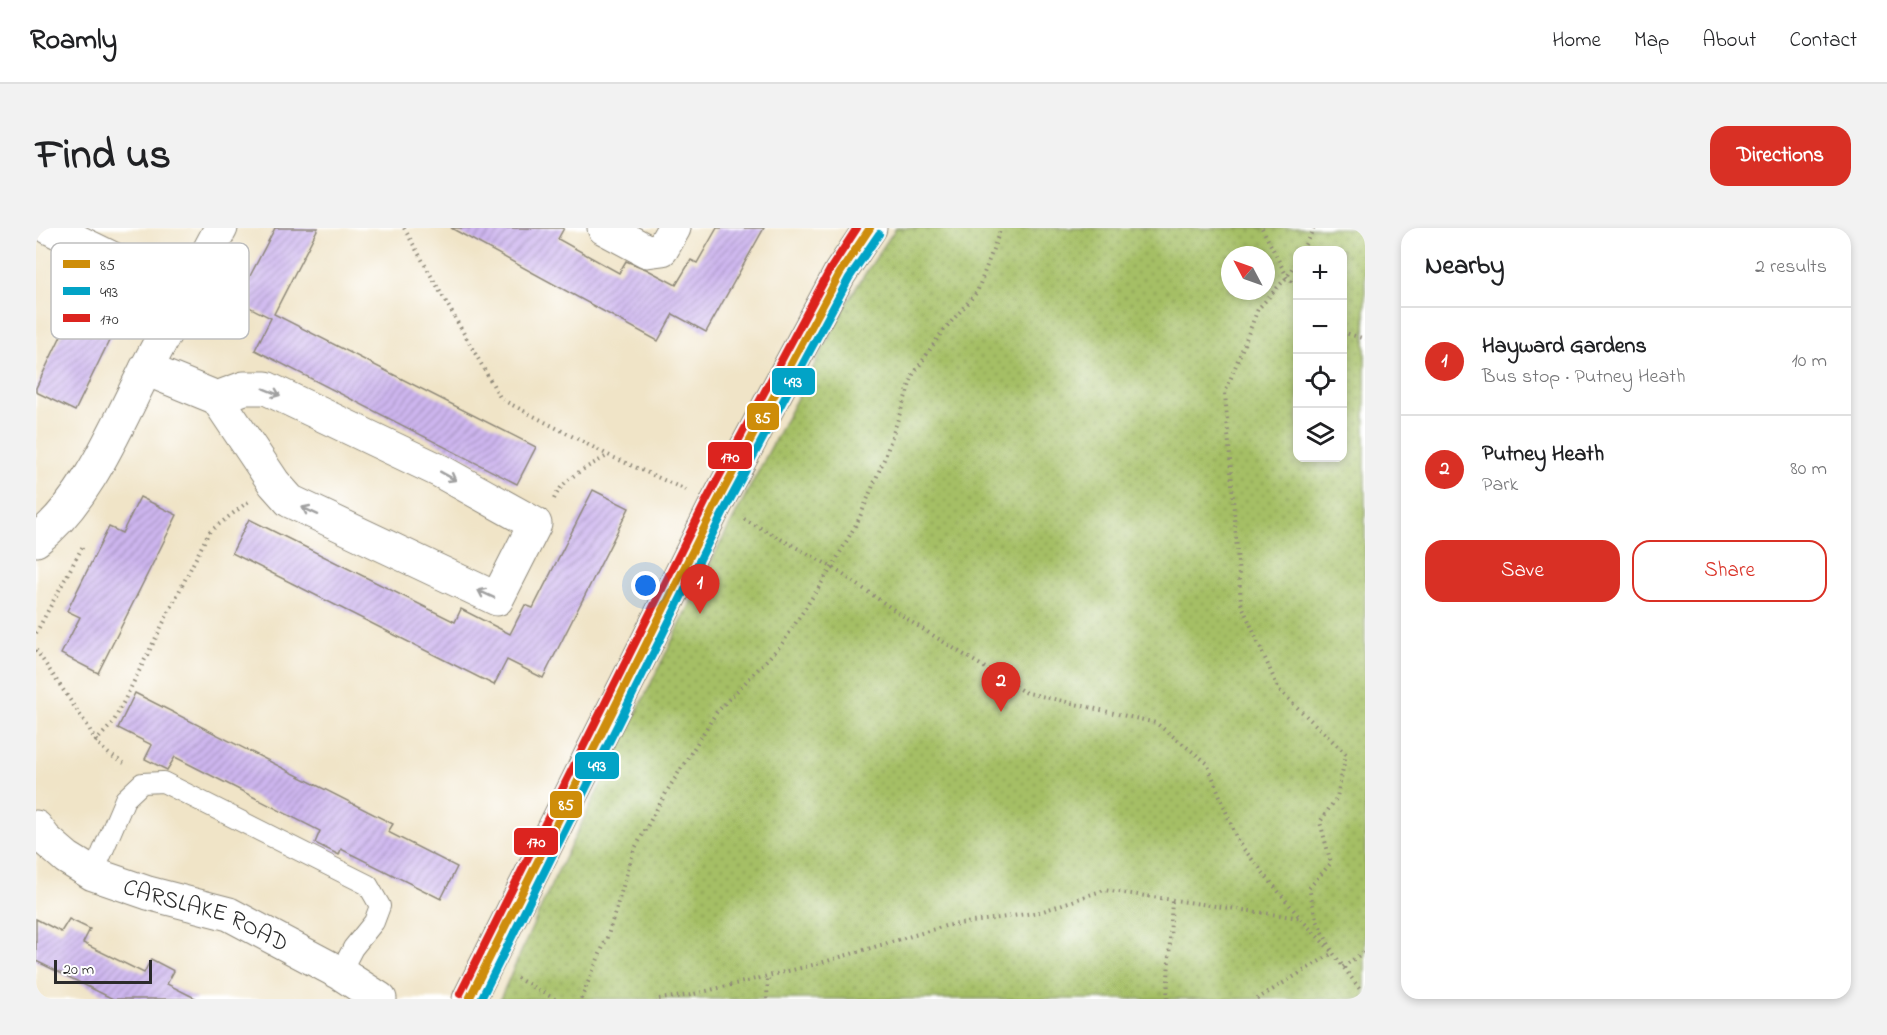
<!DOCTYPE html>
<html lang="en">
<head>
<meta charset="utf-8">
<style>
	:root { --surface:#fff; --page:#f2f2f2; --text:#202124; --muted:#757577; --line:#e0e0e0; --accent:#d93025 }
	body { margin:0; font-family:"Indie Flower",sans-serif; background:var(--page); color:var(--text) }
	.controls { position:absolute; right:18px; top:18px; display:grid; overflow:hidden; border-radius:12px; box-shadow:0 3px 9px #0003 }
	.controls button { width:54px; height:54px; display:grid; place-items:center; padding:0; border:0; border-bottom:2px solid var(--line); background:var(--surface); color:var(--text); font:30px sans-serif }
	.compass { position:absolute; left:1185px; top:18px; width:54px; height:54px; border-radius:50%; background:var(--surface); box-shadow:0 3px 9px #0003; rotate:311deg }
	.scale { position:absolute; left:18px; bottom:15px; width:98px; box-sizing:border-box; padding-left:6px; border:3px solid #2b2b2b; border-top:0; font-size:16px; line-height:21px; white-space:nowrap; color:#2b2b2b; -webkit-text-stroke:4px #fff; paint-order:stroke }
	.you { position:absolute; left:610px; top:358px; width:21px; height:21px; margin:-15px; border:4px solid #fff; border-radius:50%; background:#1a73e8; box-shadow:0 0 0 9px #1a73e833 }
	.badge { display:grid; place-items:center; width:39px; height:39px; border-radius:50%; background:var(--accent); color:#fff; font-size:20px; font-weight:700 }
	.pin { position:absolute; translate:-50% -50px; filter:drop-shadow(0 2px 3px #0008) }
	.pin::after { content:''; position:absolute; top:32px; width:21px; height:18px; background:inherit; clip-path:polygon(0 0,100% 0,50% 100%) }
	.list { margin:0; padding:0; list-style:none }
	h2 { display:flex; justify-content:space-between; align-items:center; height:78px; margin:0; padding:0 24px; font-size:26px }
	h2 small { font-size:20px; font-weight:400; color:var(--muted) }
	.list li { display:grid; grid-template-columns:39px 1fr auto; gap:18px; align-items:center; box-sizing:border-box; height:108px; padding:0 24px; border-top:2px solid var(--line) }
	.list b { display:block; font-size:22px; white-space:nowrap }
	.list p { margin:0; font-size:20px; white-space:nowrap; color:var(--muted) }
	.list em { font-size:20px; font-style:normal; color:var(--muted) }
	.actions { display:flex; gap:12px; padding:18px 24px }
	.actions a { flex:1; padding:14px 0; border:2px solid var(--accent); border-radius:18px; text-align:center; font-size:21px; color:var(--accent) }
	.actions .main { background:var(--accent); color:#fff }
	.icon { flex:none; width:33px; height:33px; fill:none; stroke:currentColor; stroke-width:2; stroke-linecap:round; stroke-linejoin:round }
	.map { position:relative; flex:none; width:1329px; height:771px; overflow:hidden; border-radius:18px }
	header { display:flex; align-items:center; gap:36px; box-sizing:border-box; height:84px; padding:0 30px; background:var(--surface); border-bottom:2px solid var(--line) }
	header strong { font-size:28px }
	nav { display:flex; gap:33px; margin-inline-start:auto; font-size:21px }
	.intro { display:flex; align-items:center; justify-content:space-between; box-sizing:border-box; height:144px; padding:0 36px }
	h1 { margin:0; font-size:42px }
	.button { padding:15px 27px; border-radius:18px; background:var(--accent); color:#fff; font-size:21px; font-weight:700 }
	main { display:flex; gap:36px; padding:0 36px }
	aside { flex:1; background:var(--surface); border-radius:18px; box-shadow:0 3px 9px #0003 }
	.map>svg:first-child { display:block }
	.park { fill:url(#park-dots); stroke:#687548; stroke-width:1.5; fill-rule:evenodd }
	.building { fill:url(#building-hatch) }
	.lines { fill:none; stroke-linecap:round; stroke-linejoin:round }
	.service-casing { stroke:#8e8879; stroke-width:22 }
	.minor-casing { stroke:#8e8879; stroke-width:35 }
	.tertiary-casing { stroke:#8e8879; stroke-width:35 }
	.path { stroke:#8e8879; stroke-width:4; stroke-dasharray:1.5 4.5; stroke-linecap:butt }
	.service { stroke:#fff; stroke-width:20 }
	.minor { stroke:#fff; stroke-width:33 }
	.tertiary { stroke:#fff; stroke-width:33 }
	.bus-1-casing { stroke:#fff; stroke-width:12 }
	.bus-2-casing { stroke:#fff; stroke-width:12 }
	.bus-3-casing { stroke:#fff; stroke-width:12 }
	.bus-1 { stroke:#ce8d09; stroke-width:8 }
	.bus-2 { stroke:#02a3c6; stroke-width:8 }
	.bus-3 { stroke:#dc241f; stroke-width:8 }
	.oneway { stroke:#a0a0a0 }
	.labels { text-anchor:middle; stroke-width:4.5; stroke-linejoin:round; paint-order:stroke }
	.street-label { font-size:24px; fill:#2b2b2b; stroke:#fff }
	.key { fill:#fff; stroke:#bfbfbf; stroke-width:1.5 }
	.key-label { font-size:16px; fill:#2b2b2b }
	.line-badge { stroke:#fff; stroke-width:2 }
	.badge-label { font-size:16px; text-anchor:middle; font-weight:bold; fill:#fff }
</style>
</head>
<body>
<header>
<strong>Roamly</strong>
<nav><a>Home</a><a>Map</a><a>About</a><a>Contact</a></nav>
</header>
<div class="intro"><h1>Find us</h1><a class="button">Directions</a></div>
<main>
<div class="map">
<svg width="1329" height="771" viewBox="0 0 1329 771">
	<defs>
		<pattern id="park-dots" width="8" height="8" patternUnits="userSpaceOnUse" patternTransform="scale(1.5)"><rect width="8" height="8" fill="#a5bf65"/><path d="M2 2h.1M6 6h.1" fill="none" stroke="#879b53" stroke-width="1.8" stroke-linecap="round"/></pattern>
		<pattern id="building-hatch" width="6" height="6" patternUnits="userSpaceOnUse" patternTransform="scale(1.5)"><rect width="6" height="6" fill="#ceb6ef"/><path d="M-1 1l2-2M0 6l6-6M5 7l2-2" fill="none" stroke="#a794c2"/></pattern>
	</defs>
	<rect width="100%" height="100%" fill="#fff"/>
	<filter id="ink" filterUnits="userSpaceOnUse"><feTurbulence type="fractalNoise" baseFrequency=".0167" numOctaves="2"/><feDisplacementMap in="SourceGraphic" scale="12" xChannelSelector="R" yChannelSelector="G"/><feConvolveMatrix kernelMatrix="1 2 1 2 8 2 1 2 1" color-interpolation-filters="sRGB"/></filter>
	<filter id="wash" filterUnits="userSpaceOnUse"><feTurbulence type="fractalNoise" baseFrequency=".008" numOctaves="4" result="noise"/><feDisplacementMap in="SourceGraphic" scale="24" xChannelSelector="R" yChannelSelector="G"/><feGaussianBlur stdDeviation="1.35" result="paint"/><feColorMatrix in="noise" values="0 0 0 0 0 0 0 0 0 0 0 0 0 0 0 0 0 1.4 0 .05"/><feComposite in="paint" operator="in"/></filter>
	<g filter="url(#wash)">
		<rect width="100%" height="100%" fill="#f0e4c7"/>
		<path class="park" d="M860,0h469v771h-865l53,-118 167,-337 133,-252zM1262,22h44v208h-44zM1194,27h36v36h-36z"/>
		<g id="blocks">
			<path class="building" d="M239,0h43l-44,86 262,133 -19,37 -262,-134 16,-32 -34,-17z
				M415,0h113l-6,11 61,34 7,-12 20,8 30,16 15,-25 6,3 20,-35h47l-58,104 -33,-18 -15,27z
				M46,64l41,20 -48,99 -39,-19v-4z
				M557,262l36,18 -86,170 -36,-18 -13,25 -262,-132 17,-34 206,103 6,-13 49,25 15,-29 8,3z
				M104,269l37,18 -79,158 -37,-19 19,-37 -13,-6 42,-84 13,6z
				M99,465l258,131 -5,8 69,35 -16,32 -100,-50 -2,6 -24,-12 5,-12 -145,-74 -8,13 -22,-11 7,-14 -34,-17z
				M0,691l25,13 8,-13 21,10 -7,14 61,30 7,-14 23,12 -7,13 30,15h-84l-77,-38z"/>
		</g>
	</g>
	<g filter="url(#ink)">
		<use href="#blocks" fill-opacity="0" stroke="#8e8879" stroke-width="1.5"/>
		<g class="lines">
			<g class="service-casing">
				<path id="service" d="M57,646l32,-75 17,-16 21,-1 205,103 12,21 -6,16 -21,26 -13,25"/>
			</g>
			<g class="minor-casing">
				<g id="minor">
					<path d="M14,0l135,66"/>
					<path d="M568,0l43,23 15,-2 12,-21"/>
					<path d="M181,170l27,-10h22l174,83 95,53 -38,75 -207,-98 -16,-18 -57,-85 -71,-29 75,-141"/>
					<path d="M0,312c51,-39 81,-115 110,-171"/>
					<path id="s1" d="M0,599l9,12 22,19 26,16 55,19 81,21 111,59 40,26"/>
				</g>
			</g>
			<g class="tertiary-casing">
				<path id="tertiary" d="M433,771l247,-495 124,-231 30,-45"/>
			</g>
			<path class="path" d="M368,0l97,171 107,56 78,35
				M1226,0l25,49 11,11
				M1266,22l12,-22
				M1262,30l-11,19 -29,32 -33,84 16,210 38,87 67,64 -9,43 -17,25 11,41 -22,25 7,30 17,35 32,43
				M1306,104l23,7
				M518,271c10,-22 32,-31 53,-43
				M708,291l88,48 81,56 111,69 132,31 51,40 31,79 63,77 32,34
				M0,405l48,-89
				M0,422l53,78c8,18 18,26 35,35
				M59,514l18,-19 96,-191 40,-31
				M1307,739l22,-16
				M481,750l38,21
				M545,771l27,-64 26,-85 33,-59 49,-78 66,-69 50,-77 27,-48 26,-62 28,-82 26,-39 38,-44 24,-64
				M623,771l31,-4 127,-31 128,-38 95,-14 64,-22 195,28
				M731,771l1,-23
				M1131,771l5,-99
				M1221,771l76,-46"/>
			<use href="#service" class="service"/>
			<use href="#minor" class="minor"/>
			<use href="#tertiary" class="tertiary"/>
			<g class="bus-1-casing">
				<path id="bus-1" d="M433,771l247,-495 124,-231 30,-45"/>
			</g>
			<g class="bus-2-casing">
				<path id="bus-2" d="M445,771l244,-490 124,-231 30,-44"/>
			</g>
			<g class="bus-3-casing">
				<path id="bus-3" d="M424,766l247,-495 124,-231 26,-40"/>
			</g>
			<use href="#bus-1" class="bus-1"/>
			<use href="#bus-2" class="bus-2"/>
			<use href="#bus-3" class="bus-3"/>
		</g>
		<defs><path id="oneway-shaft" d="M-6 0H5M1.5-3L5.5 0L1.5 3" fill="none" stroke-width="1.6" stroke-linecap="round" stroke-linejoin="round" transform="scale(1.5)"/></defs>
		<g class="oneway">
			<use href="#oneway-shaft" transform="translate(236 164) rotate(22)"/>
			<use href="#oneway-shaft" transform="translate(412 248) rotate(29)"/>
			<use href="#oneway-shaft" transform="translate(274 283) rotate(-155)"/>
			<use href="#oneway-shaft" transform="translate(450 366) rotate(-155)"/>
		</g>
	</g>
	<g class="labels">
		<g class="street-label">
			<text dy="8" stroke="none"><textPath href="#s1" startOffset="195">CARSLAKE ROAD</textPath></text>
		</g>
	</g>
	<rect x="15" y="15" width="198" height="96" rx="9" class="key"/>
	<rect x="27" y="32" width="27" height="8" fill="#ce8d09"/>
	<rect x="27" y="59" width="27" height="8" fill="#02a3c6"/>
	<rect x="27" y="86" width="27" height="8" fill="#dc241f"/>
	<g class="key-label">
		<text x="64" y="42">85</text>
		<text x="64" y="69">493</text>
		<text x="64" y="96">170</text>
	</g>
	<g class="line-badge">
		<rect x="735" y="139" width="45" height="29" rx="6" fill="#02a3c6"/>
		<rect x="710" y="174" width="34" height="29" rx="6" fill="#ce8d09"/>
		<rect x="671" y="213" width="46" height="29" rx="6" fill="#dc241f"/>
		<rect x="538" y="523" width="46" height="29" rx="6" fill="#02a3c6"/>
		<rect x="513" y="562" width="34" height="29" rx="6" fill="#ce8d09"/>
		<rect x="477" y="599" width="46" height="29" rx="6" fill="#dc241f"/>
	</g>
	<g class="badge-label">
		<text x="757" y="159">493</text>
		<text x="727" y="195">85</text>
		<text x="694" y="234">170</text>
		<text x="561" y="543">493</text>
		<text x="530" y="582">85</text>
		<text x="500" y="619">170</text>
	</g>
</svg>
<div class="controls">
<button>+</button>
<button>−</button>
<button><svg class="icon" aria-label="locate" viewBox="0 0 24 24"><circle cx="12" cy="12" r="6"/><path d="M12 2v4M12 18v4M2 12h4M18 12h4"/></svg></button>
<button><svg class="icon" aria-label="layers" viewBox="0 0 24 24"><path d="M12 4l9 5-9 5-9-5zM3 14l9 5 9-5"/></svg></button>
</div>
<svg class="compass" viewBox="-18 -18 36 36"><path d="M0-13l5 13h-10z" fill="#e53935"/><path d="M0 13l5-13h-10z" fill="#757577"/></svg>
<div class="scale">20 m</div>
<div class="you"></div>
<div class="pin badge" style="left:664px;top:386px">1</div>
<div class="pin badge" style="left:965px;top:484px">2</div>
</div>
<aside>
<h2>Nearby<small>2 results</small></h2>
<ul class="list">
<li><span class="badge">1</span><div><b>Hayward Gardens</b><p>Bus stop · Putney Heath</p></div><em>10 m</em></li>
<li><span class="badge">2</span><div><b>Putney Heath</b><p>Park</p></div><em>80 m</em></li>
</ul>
<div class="actions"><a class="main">Save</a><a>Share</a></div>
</aside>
</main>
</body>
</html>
